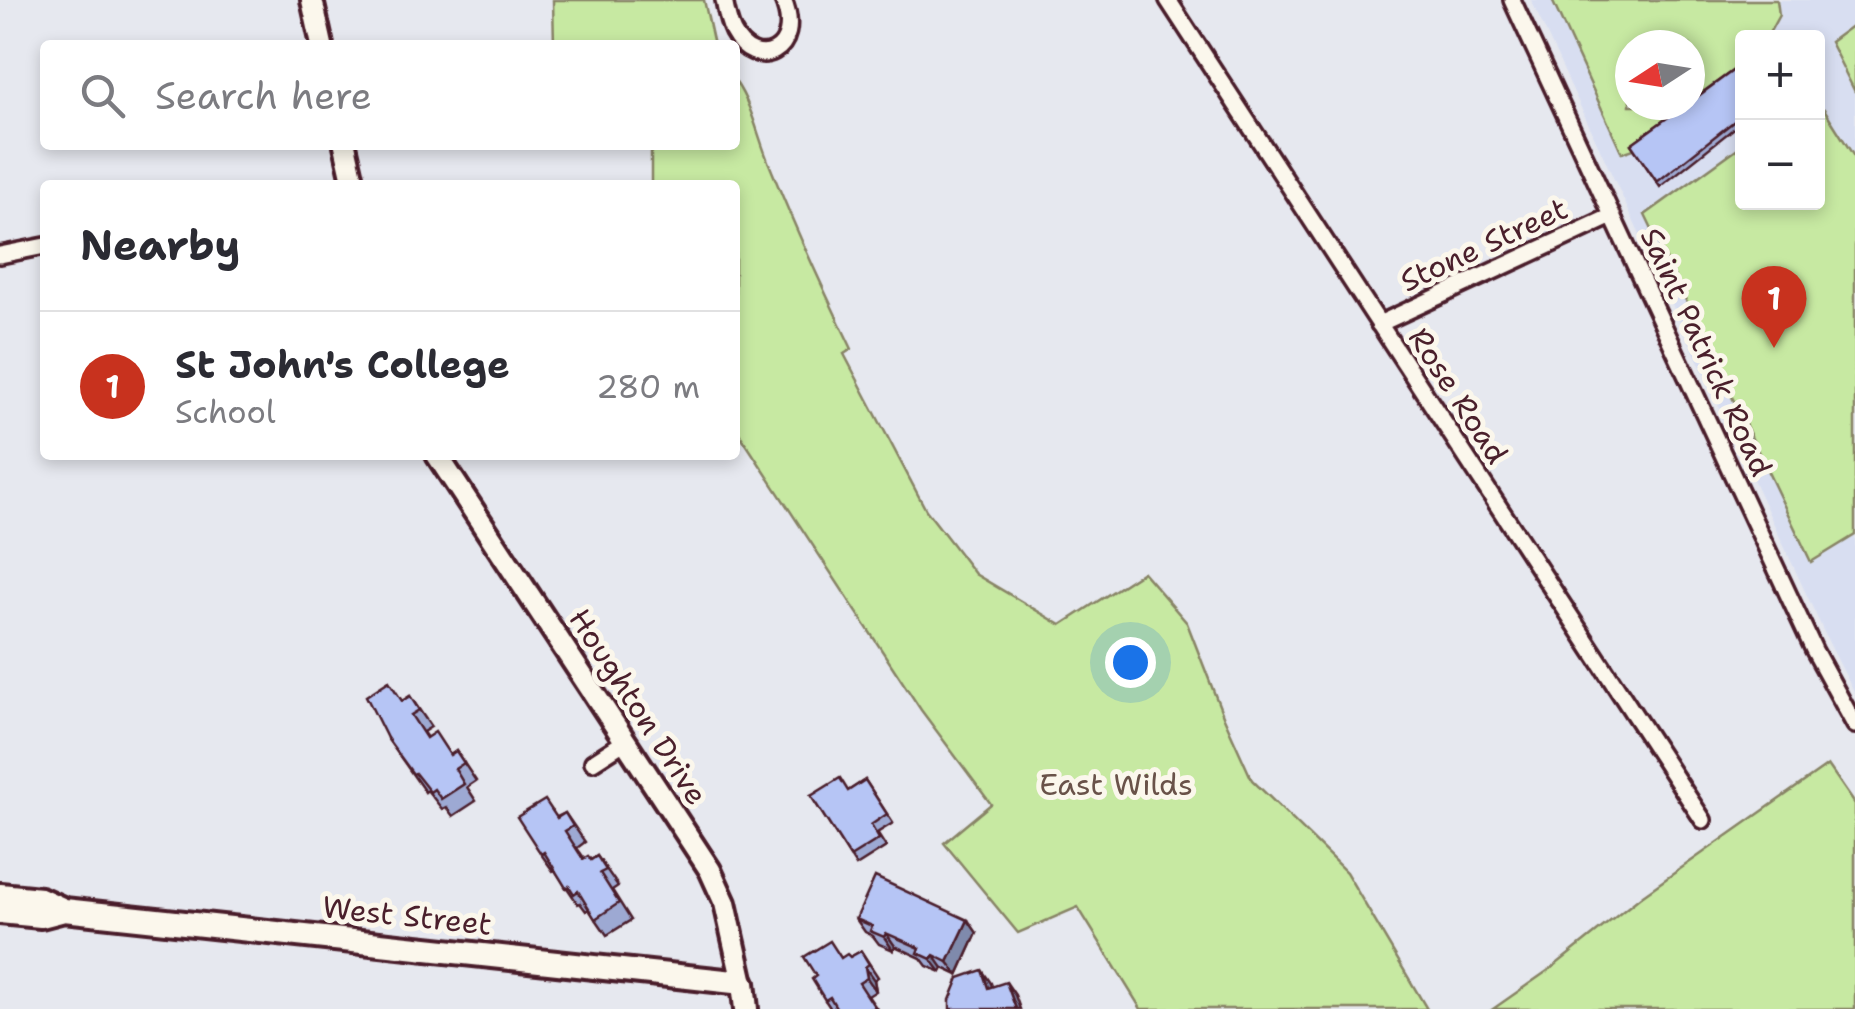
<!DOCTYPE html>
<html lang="en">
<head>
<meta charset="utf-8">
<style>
	:root { --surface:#fff; --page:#f7f7f7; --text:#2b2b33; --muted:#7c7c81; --line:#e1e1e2; --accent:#c8321e }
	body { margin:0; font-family:"Shantell Sans",sans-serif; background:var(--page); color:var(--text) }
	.controls { position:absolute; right:30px; top:30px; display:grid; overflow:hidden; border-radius:10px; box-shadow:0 5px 15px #0003 }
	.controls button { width:90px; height:90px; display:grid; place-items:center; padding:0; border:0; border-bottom:2px solid var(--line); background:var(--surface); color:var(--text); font:50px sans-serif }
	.compass { position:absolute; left:1615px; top:30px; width:90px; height:90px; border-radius:50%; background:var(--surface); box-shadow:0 5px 15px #0003; rotate:258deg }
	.you { position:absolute; left:1130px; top:662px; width:35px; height:35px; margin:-25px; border:8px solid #fff; border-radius:50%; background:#1a73e8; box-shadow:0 0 0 15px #1a73e833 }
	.badge { display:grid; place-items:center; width:65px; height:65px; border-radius:50%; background:var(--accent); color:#fff; font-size:32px; font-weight:700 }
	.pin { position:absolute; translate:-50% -82px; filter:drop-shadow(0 2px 5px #0008) }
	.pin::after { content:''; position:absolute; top:52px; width:35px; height:30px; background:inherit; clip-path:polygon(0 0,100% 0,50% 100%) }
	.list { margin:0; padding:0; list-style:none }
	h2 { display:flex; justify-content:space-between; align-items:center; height:130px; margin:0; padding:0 40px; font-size:42px }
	h2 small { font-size:32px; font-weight:400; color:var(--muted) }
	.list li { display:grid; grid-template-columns:65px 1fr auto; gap:30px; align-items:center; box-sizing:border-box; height:150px; padding:0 40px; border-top:2px solid var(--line) }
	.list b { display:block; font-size:38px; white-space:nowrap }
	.list p { margin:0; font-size:32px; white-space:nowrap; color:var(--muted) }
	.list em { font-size:32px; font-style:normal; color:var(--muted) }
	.icon { flex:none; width:55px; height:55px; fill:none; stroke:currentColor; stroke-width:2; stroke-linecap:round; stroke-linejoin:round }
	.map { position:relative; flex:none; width:1855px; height:1009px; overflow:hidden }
	.search { position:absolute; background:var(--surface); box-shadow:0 5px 15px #0003; left:40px; top:40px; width:700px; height:110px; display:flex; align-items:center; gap:25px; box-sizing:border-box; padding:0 35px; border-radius:10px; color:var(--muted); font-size:38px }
	.panel { position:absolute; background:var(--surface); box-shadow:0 5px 15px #0003; left:40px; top:180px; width:700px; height:280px; border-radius:10px }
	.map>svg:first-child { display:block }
	.built { fill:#d8def1; fill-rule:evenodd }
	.green { fill:#c7e9a2; stroke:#888466; stroke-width:2.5; fill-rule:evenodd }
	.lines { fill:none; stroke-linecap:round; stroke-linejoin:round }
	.minor-casing { stroke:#4a1f2b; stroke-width:22 }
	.tertiary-casing { stroke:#4a1f2b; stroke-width:28 }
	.secondary-casing { stroke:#4a1f2b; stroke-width:30 }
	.minor { stroke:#fbf7ec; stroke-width:15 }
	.tertiary { stroke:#fbf7ec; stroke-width:20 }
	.secondary { stroke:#fbf7ec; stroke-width:22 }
	.wall { fill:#9da9d3; stroke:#4a1f2b; stroke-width:2.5 }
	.shaded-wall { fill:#7f8aac; stroke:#4a1f2b; stroke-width:2.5 }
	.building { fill:#b6c5f5; stroke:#4a1f2b; stroke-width:2.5 }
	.labels { text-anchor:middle; stroke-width:10; stroke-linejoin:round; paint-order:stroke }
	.street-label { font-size:30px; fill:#4a1f2b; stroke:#fbf7ec }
	.park-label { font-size:30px; fill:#695249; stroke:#fbf7ec }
</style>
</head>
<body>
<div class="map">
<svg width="1855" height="1009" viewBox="0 0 1855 1009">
	<rect width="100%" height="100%" fill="#e6e8ef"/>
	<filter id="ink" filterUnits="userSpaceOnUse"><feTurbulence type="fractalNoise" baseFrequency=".01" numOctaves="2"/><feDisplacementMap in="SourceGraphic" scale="20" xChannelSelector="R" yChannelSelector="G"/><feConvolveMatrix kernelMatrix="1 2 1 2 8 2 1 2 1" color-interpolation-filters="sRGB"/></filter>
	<g filter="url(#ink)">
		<path class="built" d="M1531,0h324v694l-27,-53zM1742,38h76v164h-76zM1630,45h60v60h-60z"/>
		<path class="green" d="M553,0h151l10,45h-160z
			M1552,0h225l2,15 -12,22 -25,1v32l-108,79 -12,4zM1630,45h60v60h-60z
			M1853,25l2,3v64l-25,-50z
			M735,81c18,26 23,57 35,85 25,62 53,123 82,183l-8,5 82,156 27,35 22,29 86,51 82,-53 44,51 37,95 28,62 94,92 81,137h-286l-63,-102 -60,26 -74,-90 47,-39 -70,-94 -186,-283v-242h-84v-40h84z
			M1824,109l31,49v377l-44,27 -166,-347 97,-70v57h76v-88z
			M1828,765l27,39v205h-362l60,-42 90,-72z"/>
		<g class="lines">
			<g class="minor-casing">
				<path id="minor" d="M724,0c2,11 4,22 9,32 22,42 72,19 50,-32
					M1168,0l535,820
					M1512,0l302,650 41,75
					M0,255l45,-9
					M1379,324l233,-108
					M593,762l31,-20"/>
			</g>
			<g class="tertiary-casing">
				<path id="tertiary" d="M312,0l10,45
					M345,145l9,40
					M437,455l273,415 15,33 18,80"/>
			</g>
			<g class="secondary-casing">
				<path id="secondary" d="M0,895l40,4 24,11 679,73 3,26
					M0,912l41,4 23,-6"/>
			</g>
			<use href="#minor" class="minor"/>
			<use href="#tertiary" class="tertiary"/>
			<use href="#secondary" class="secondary"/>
		</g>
		<path class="wall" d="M1742,64v58l-82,65 -29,-43z
			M410,696l21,31 -8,5 4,6 24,17 5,-4 20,30 -9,6 9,14 -23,15 -7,-9 -4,2 -15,-19 -2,2 -38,-54 15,-37z
			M865,780l28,43 -16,10 9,14 -30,19 -45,-70 37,-5z
			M565,813l20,29 -8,6 7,10 7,2 6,-4 21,30 -6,4 19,30 -24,15 -18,-26 -3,2 -6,-8 -2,1 -23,-34 -2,1 -12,-17 16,-37z
			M856,919l121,14 -19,42 -15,-7 -2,4 -14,-6 -6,-8 -26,-12 -2,4 -14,-6 -6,-8 -8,-4z
			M861,951l17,26 -4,3 2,11 -8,5 9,13h-46l-6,-9 16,-42 9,-1z"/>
		<path class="shaded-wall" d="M968,920l9,13 -19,42 -10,-13z
			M886,933l9,13 -2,4 -9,-13z
			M934,955l9,13 -2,4 -10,-13z
			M865,967l9,13 2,11 -9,-13z
			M982,970l9,13 6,18 -9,-13z
			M1006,982l9,13 5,14h-4z"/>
		<path class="building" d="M1742,64v51l-85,67 -26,-38 54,-39h5v-3z
			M389,681l13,20 8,-5 9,14 -8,5 15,23 9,-6 15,23 6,-4 8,12 -9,6 9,15 -23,15 -7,-10 -4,3 -15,-19 -2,1 -26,-36 -21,-42z
			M840,778l8,13 17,-11 22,34 -16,11 8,14 -29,18 -39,-61z
			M545,800l12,18 8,-5 8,13 -8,5 18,28 5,-3 3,4 6,-4 9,14 -6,3 19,30 -24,16 -17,-28 -4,3 -5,-8 -3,2 -22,-36 -3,2 -24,-37z
			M875,877l93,43 -20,42 -14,-7 -3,4 -13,-6 2,-5 -34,-15 -2,4 -14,-6 2,-5 -16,-7z
			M830,941l11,17 6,-4 3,3 11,-6 8,13 -4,3 2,11 -8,5 17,26h-39l-7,-12 -5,3 -13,-21 4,-3 -12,-19z
			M982,970l6,18 18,-6 10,27h-66v-9l9,-22z"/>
	</g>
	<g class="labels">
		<g class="street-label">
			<text transform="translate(1484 245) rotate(-25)" y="10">Stone Street</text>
			<text transform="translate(1706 352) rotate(65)" y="10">Saint Patrick Road</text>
			<text transform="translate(1458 396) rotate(57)" y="10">Rose Road</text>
			<text transform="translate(638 707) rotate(57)" y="10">Houghton Drive</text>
			<text transform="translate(407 916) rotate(6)" y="10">West Street</text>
		</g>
		<g class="park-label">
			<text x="1116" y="795">East Wilds</text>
		</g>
	</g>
</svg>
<div class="controls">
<button>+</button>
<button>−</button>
</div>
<svg class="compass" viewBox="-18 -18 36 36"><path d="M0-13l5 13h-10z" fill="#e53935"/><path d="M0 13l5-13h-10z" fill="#7c7c81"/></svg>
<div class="you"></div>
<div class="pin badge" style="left:1774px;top:348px">1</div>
<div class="search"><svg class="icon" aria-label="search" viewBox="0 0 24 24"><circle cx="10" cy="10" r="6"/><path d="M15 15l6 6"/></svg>Search here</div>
<section class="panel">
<h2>Nearby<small></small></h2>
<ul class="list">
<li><span class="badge">1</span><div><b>St John's College</b><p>School</p></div><em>280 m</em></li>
</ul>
</section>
</div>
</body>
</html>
